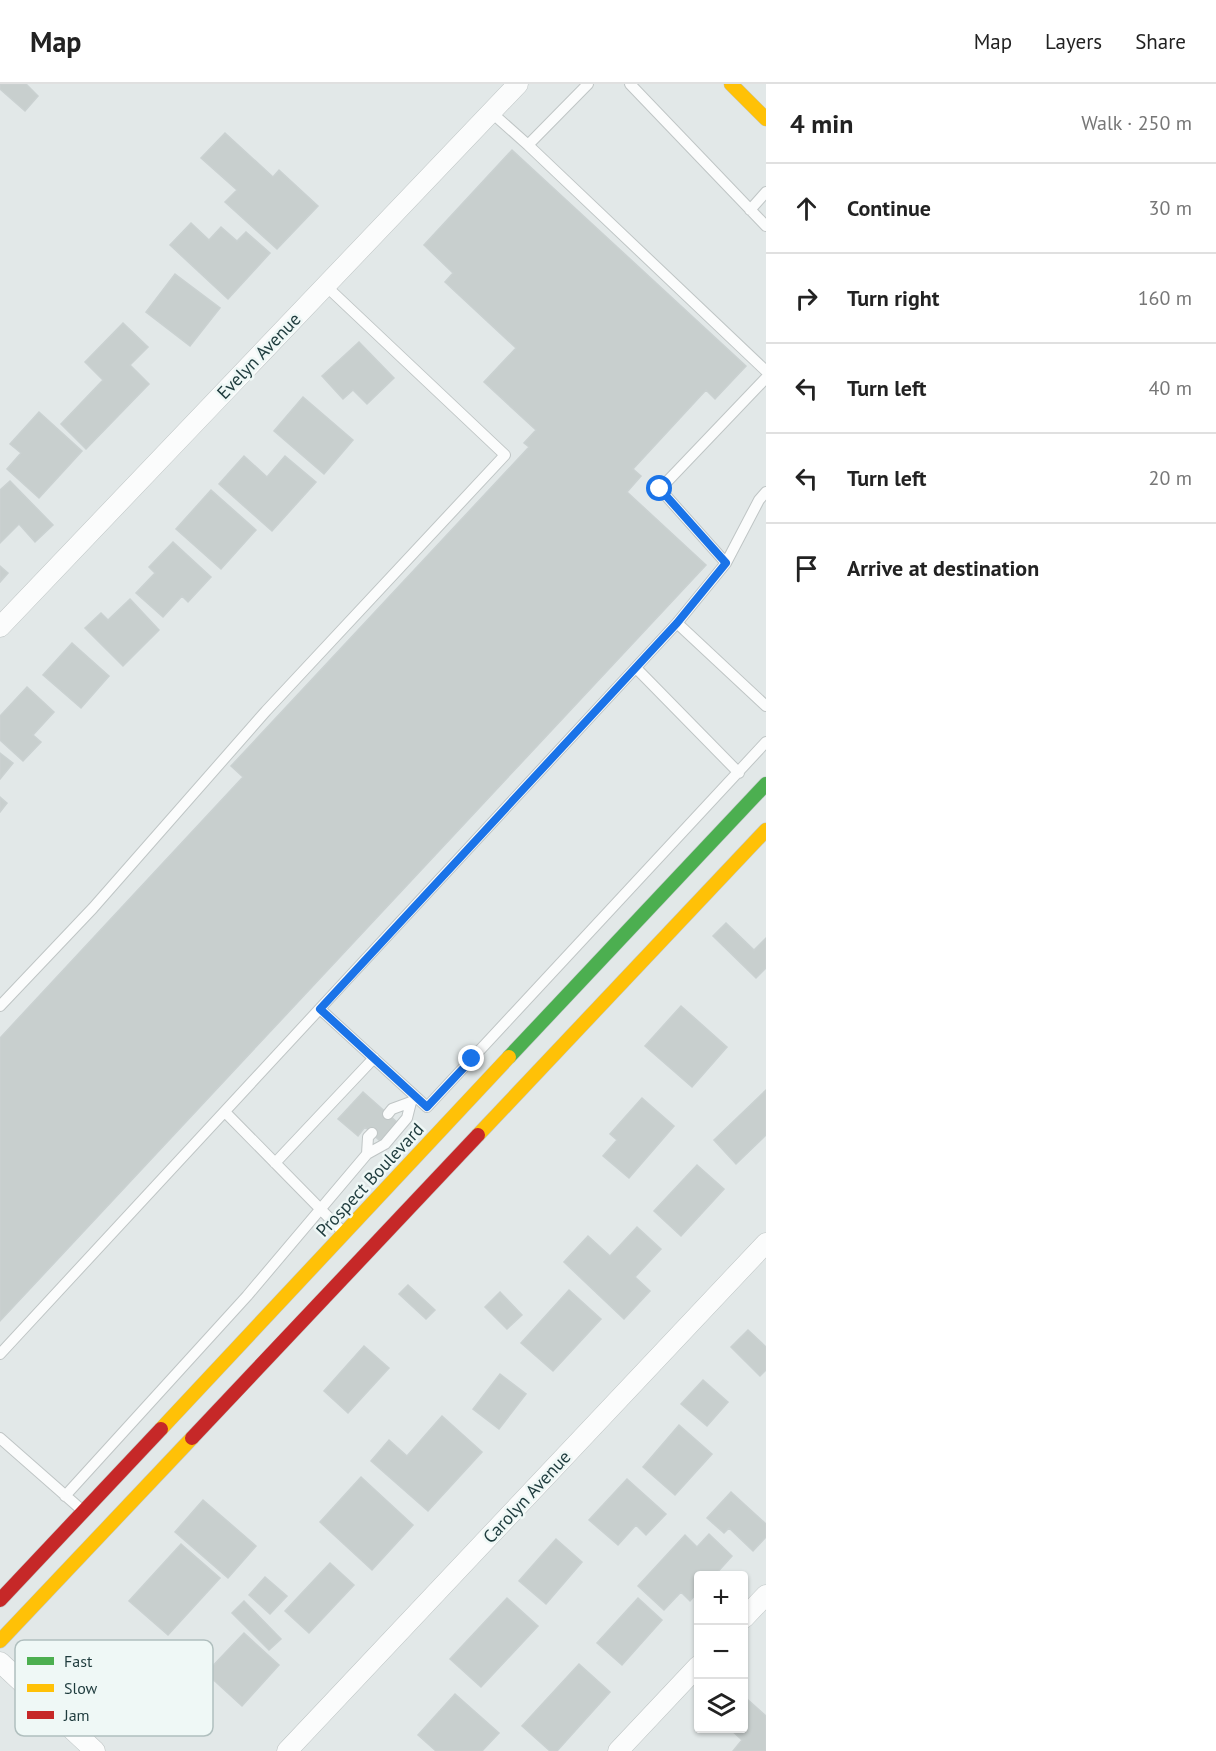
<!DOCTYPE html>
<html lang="en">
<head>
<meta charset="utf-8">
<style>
	:root { --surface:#fff; --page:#f2f2f2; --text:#222; --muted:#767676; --line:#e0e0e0 }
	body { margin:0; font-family:"PT Sans",sans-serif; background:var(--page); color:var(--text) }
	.controls { position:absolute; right:18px; bottom:18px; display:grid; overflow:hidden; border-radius:6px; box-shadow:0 2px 4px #0004 }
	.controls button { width:54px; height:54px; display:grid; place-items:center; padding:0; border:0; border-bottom:2px solid var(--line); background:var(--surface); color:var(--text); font:30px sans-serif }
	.stop { position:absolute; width:18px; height:18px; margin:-14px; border:4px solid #1a73e8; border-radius:50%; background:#fff }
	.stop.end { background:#1a73e8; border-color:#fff; box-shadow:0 2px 6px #0008 }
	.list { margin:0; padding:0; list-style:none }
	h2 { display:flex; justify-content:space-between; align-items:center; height:78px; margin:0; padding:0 24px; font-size:26px }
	h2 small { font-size:20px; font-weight:400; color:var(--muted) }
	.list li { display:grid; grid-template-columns:39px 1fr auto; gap:18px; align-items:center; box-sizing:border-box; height:90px; padding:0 24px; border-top:2px solid var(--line) }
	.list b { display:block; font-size:22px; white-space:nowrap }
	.list em { font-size:20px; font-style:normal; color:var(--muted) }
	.icon { flex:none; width:33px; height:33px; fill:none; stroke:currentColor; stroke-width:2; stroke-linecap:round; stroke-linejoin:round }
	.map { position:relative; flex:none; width:766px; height:1667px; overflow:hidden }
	header { display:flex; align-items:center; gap:36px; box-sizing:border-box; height:84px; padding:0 30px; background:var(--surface); border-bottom:2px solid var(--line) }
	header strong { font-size:28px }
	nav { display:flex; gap:33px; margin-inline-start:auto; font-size:21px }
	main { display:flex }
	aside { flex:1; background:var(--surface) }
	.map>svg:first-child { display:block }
	.building { fill:#c8cfce; stroke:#cad1d1; stroke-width:1.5 }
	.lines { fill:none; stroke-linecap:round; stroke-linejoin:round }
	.lane-casing { stroke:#bfc5c5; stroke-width:12 }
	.street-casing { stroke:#bfc5c5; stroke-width:21 }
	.fast-casing { stroke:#bdc6c6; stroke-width:15 }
	.slow-casing { stroke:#bdc6c6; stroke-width:15 }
	.jam-casing { stroke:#bdc6c6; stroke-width:15 }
	.lane { stroke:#fbfcfc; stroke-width:10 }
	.street { stroke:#fbfcfc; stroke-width:20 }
	.fast { stroke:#4caf50; stroke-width:14 }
	.slow { stroke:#ffc107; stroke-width:14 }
	.jam { stroke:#c62828; stroke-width:14 }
	.route { stroke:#1a73e8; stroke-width:8 }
	.labels { text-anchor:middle; stroke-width:5; stroke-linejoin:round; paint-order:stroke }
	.street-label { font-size:18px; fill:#1e3b3d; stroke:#eff8f6 }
	.key { fill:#eff8f6; stroke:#b0bfbe; stroke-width:1.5 }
	.key-label { font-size:16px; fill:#1e3b3d }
</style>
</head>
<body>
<header>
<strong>Map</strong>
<nav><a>Map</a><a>Layers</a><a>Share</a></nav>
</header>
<main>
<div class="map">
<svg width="766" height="1667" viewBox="0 0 766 1667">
	<rect width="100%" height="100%" fill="#e2e8e8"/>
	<path class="building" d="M0,0h26l12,12 -13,15 -25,-22z
		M225,49l48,44 6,-7 39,36 -41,43 -52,-47 12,-12 -36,-32z
		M512,66l234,216 -31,33 -9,-9 -73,79 8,7 -14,16 79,73 -706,756v-283l243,-261 -12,-11 298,-319 -5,-4 12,-13 -52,-48 32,-34 -71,-66 8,-9 -29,-28z
		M191,139l18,17 12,-13 16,14 9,-9 24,21 -42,46 -58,-54z
		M175,190l45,34 -30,38 -44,-34z
		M123,239l25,24 -18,18 19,19 -63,65 -25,-25 42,-44 -18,-18z
		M359,258l35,36 -27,26 -14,-14 -10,9 -21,-23z
		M303,313l50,43 -29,34 -50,-43z
		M39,328l43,39 -43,47 -32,-29 14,-16 -11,-9z
		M244,372l23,21 18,-21 31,26 -44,49 -53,-47z
		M10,397l43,44 -18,17 -16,-18 -19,19v-53z
		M211,406l45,40 -35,39 -45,-40z
		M173,458l38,35 -23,25 -6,-6 -19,21 -27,-24 19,-20 -6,-6z
		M0,482l8,7 -8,9z
		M130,515l29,31 -36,36 -38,-38 16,-15 7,7z
		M72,559l37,33 -28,32 -38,-33z
		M27,603l27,25 -21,23 8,7 -18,19 -23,-21v-24z
		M0,669l13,10 -13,16z
		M0,713l7,6 -7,9z
		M726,839l28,27 12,-12v30l-10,10 -43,-42z
		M681,922l46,41 -35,40 -47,-41z
		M766,1006v45l-30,29 -22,-24z
		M363,1008l35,31 -18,18 -15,-14 -7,9 -20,-17z
		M642,1014l32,28 -45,52 -26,-22 14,-16 -7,-6z
		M697,1081l27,24 -43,47 -27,-25z
		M637,1143l24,22 -26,28 15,14 -26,28 -60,-57 24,-26 22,20z
		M408,1201l27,25 -9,9 -27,-25z
		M569,1206l32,29 -48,52 -32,-28z
		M500,1208l22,23 -15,14 -22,-22z
		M748,1246l18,17v23l-6,6 -29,-29z
		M364,1262l25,22 -41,45 -24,-22z
		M500,1290l26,20 -27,35 -26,-20z
		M703,1296l25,22 -21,24 -26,-22z
		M442,1332l40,36 -54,59 -57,-50 18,-21 18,16z
		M679,1341l33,29 -37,41 -32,-28z
		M361,1393l52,48 -41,45 -52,-48z
		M627,1395l39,35 -20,21 -10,-10 -18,20 -29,-25z
		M731,1408l35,32v13l-13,14 -24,-23 -5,5 -17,-15z
		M203,1416l53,46 -28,32 -53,-46z
		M709,1450l23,22 -18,20h-16v16l-8,9 -9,-9 -17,18 -26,-24 47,-51 12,12z
		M556,1455l26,23 -36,42 -27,-23z
		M181,1460l39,34 -52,57 -39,-34z
		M330,1479l24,22 -45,48 -24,-22z
		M265,1493l22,19 -17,18 -21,-19z
		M507,1514l31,28 -57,61 -31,-28z
		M638,1514l24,22 -40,45 -25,-22z
		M244,1517l37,38 -12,11 -37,-37z
		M244,1549l35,32 -37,41 -36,-33z
		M579,1580l31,28 -53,59h-7l-28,-25z
		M455,1610l44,39 -17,18h-46l-18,-16z
		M747,1615l19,17v35h-33l9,-11 -13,-12h15v-25z"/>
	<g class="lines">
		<g class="lane-casing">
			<path id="lane" d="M588,0l-60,61 238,226
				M630,0l136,142
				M491,28l37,33
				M750,126l16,-18
				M726,479l-66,-74 106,-111
				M677,539l89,83
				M636,584l103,105
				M0,922l93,-98 173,-197 239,-256 -179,-169
				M320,925l107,98 339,-365
				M225,1028l119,121
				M388,1030l4,-5 19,-7
				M367,1070l18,-10 22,-26 4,-16 5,-5
				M275,1079l99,-105
				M0,1270l677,-731 49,-60 33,-63 7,-8
				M0,1354l83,73
				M65,1412l182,-200 120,-142 1,-17 4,-4"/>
		</g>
		<g class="street-casing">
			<path id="street" d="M0,543l518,-543
				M744,1534l22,-23
				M0,1578l95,89
				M287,1667l479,-508
				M618,1667l80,-85"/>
		</g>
		<g class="fast-casing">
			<path id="fast" d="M509,973l257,-273"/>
		</g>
		<g class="slow-casing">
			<path id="slow" d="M731,0l35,35
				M478,1051l288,-305
				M161,1345l348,-372
				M0,1557l192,-203"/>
		</g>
		<g class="jam-casing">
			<path id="jam" d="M192,1354l286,-303
				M0,1516l161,-171"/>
		</g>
		<use href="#lane" class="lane"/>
		<use href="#street" class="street"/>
		<use href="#fast" class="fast"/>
		<use href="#slow" class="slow"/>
		<use href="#jam" class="jam"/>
	</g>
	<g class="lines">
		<path class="route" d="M472,975l-45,48 -107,-98 357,-386 49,-60 -66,-74"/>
	</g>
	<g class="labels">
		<g class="street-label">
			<text transform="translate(259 272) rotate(-46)" y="6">Evelyn Avenue</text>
			<text transform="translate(370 1096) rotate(-47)" y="6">Prospect Boulevard</text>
			<text transform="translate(527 1413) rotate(-47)" y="6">Carolyn Avenue</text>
		</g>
	</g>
	<rect x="15" y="1556" width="198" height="96" rx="9" class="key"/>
	<rect x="27" y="1573" width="27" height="8" fill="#4caf50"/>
	<rect x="27" y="1600" width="27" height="8" fill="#ffc107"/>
	<rect x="27" y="1627" width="27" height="8" fill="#c62828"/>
	<g class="key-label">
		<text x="64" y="1583">Fast</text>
		<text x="64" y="1610">Slow</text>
		<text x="64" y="1637">Jam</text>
	</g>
</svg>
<div class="controls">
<button>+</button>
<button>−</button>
<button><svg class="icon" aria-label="layers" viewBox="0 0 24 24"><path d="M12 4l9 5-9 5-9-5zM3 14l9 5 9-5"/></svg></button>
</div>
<div class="stop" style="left:660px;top:405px"></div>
<div class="stop end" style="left:472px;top:975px"></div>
</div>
<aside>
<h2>4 min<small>Walk · 250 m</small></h2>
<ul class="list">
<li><svg class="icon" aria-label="ahead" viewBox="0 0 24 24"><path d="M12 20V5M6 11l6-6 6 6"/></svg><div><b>Continue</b></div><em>30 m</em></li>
<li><svg class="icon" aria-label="right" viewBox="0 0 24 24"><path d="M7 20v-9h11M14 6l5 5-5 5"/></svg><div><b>Turn right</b></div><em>160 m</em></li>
<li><svg class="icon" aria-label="left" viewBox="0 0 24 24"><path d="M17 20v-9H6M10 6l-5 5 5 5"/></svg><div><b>Turn left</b></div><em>40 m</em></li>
<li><svg class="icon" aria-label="left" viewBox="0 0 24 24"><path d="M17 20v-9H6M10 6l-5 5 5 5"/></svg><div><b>Turn left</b></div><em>20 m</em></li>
<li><svg class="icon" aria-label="arrive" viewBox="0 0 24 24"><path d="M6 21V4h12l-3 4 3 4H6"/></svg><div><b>Arrive at destination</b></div></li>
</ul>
</aside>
</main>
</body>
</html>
